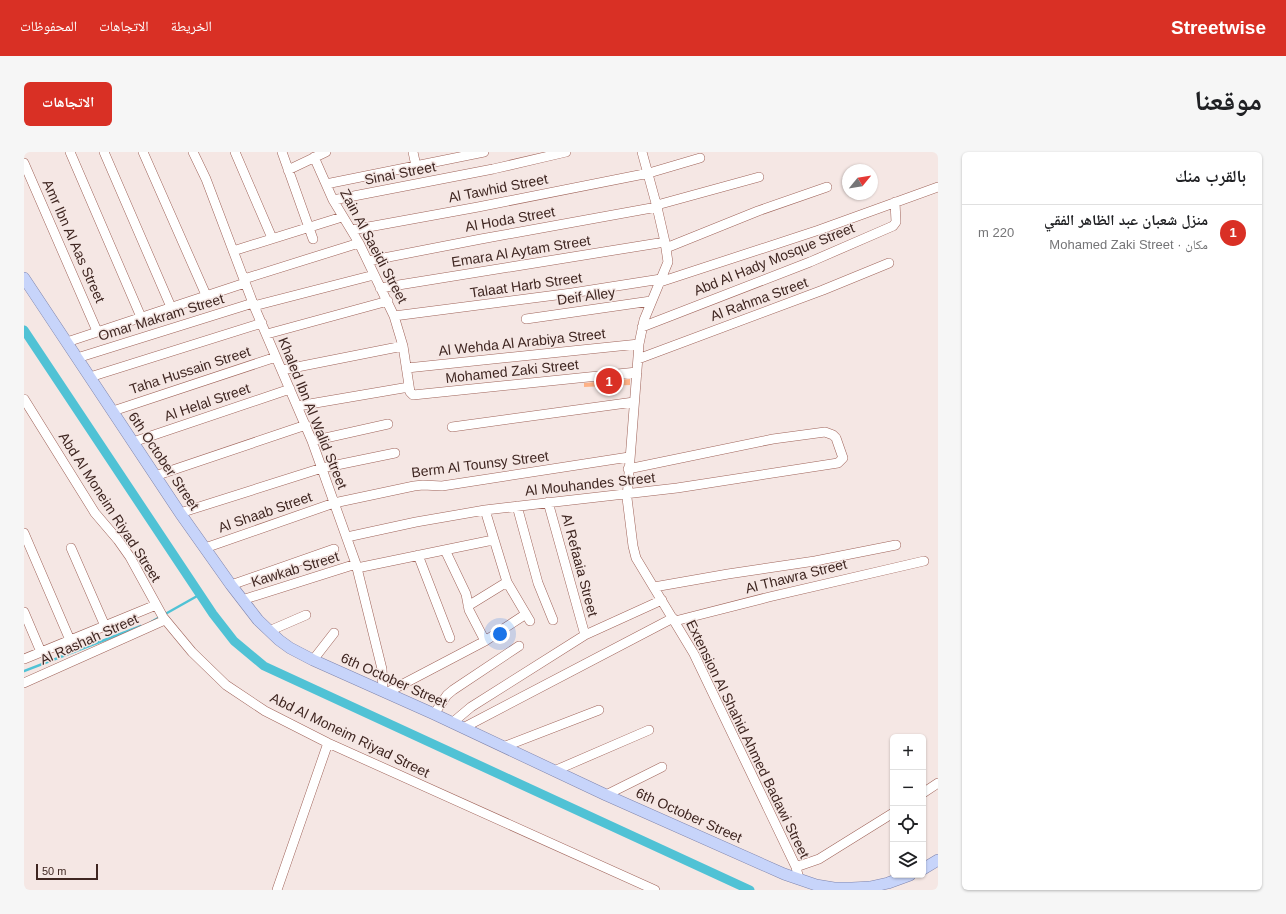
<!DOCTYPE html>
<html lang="ar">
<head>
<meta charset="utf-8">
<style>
	:root { --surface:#fff; --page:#f6f6f6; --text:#202124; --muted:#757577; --line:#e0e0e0; --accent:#d93025 }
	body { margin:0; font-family:Arial,"Noto Naskh Arabic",sans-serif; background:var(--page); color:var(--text); direction:rtl }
	.controls { position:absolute; right:12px; bottom:12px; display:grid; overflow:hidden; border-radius:6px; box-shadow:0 1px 3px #0004 }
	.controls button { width:36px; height:36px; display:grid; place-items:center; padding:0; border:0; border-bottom:1px solid var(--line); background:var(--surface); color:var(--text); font:20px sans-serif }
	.compass { position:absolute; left:818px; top:12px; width:36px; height:36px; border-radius:50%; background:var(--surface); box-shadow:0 1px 3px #0004; rotate:60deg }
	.scale { position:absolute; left:12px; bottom:10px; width:62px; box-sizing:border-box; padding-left:4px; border:2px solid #3f2621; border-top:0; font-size:11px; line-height:14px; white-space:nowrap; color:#3f2621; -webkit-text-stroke:3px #f5e7e4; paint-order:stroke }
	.you { position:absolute; left:476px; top:482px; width:14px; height:14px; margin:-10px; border:3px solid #fff; border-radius:50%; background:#1a73e8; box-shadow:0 0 0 6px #1a73e833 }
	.badge { display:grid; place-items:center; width:26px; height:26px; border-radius:50%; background:var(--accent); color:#fff; font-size:13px; font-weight:700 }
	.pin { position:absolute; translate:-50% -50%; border:2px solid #fff; box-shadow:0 1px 4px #0006 }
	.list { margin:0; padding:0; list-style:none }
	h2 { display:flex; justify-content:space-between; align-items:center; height:52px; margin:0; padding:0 16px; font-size:17px }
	h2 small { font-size:13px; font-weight:400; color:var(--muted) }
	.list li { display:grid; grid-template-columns:26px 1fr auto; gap:12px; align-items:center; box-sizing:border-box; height:56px; padding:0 16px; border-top:1px solid var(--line) }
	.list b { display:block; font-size:15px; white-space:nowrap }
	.list p { margin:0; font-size:13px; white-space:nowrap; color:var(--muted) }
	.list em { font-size:13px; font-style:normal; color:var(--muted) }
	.icon { flex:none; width:22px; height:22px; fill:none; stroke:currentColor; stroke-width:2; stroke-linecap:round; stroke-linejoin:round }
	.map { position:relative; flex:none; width:914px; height:738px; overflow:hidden; direction:ltr; border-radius:6px }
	header { display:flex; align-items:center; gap:24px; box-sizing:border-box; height:56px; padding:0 20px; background:var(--accent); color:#fff }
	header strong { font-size:19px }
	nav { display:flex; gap:22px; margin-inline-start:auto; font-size:14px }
	.intro { display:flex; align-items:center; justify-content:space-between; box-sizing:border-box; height:96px; padding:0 24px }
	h1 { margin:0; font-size:28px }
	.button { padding:10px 18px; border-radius:6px; background:var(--accent); color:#fff; font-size:14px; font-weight:700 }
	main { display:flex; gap:24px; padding:0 24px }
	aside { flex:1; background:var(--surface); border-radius:6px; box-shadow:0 1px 3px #0004 }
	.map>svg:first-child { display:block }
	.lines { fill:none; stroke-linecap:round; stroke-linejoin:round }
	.stream { stroke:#50c2d5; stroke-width:2.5 }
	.canal { stroke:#50c2d5; stroke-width:9 }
	.building { fill:#feb287 }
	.minor-casing { stroke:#9f6359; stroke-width:10 }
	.major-casing { stroke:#7f84ac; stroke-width:12 }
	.minor { stroke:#fff; stroke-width:9 }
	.major { stroke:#c7d4fa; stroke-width:11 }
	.labels { text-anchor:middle; stroke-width:3; stroke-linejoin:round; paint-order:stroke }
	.street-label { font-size:14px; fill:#3f2621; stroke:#f5e7e4 }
</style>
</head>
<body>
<header>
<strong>Streetwise</strong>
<nav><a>الخريطة</a><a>الاتجاهات</a><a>المحفوظات</a></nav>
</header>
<div class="intro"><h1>موقعنا</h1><a class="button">الاتجاهات</a></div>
<main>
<aside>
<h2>بالقرب منك<small></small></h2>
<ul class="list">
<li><span class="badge">1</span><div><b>منزل شعبان عبد الظاهر الفقي</b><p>مكان · Mohamed Zaki Street</p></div><em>220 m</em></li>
</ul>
</aside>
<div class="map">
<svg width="914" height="738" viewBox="0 0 914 738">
	<rect width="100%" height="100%" fill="#f5e7e4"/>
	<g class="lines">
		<path class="stream" d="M127,470l48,-27
			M0,519l117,-45"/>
		<path class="canal" d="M0,178l189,284 21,27 30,25 486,224"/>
	</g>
	<path class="building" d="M606,227v6l-46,2v-4z"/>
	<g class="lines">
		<g class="minor-casing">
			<path id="minor" d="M46,0l71,165
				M80,0l67,155
				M119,0l63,143
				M169,0l13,27 48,127 58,135 44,123 26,105 1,22
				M211,0l37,86
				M258,0l31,87
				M389,0l3,14
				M618,0l15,55 8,35 3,20 -24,58 -5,24 -12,154 6,48 3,12 58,96 102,213 3,12
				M290,5l19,43 26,43 35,73 9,30 7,46 3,3 224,-23
				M0,11l73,168
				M264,18l38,-18
				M302,32l158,-32
				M309,48l160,-31 73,-17
				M633,53l102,-28
				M328,78l126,-23 171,-34 51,-15
				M642,96l92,-37 69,-24
				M209,99l109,-34
				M344,109l113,-22 176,-32
				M220,127l115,-36
				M636,130l159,-52 119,-43
				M356,136l285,-46
				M230,154l120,-31
				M370,164l178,-23 89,-14
				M502,167l125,-18
				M618,175l168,-65 83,-36 3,-4 -1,-20
				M243,182l121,-33
				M43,190l178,-59
				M53,206l176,-55
				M614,207l185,-69 66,-27
				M383,216l232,-24
				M258,218l121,-24
				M66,225l172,-54
				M0,247l71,114 23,27 12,17 33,60 29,35 34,33 39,26 63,32 327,147
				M274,254l111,-19
				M89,259l163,-54
				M428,275l182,-25
				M288,289l76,-17
				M109,290l157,-53
				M131,324l151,-51
				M524,350l37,133
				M493,354l21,77 15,37
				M461,358l22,72 23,39
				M156,361l142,-45 73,-15
				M0,381l46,107
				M323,385l69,-15 69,-12 192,-22 161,-25 5,-5 -7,-20 -3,-3 -8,-3 -52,7 -145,30
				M47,396l34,78
				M181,396l129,-45 80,-17 9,-1 19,1 187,-29
				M421,398l21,44 3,16 16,31
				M394,403l32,83
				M333,416l136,-28
				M207,433l103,-36
				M630,435l74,-13 87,-13 81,-16
				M218,448l114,-36
				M444,454l39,-24
				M0,460l17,40
				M651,469l94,-24 155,-36
				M245,479l37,-16
				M0,507l132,-54
				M289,508l21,-27
				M0,531l141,-63
				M362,541l99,-52 41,-27
				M410,562l13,-19 6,-5 66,-44
				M428,571l19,-16 114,-72 77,-35
				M439,576l210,-110
				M479,595l96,-37
				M530,619l95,-41
				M899,641l15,-10
				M582,643l56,-28
				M772,715l23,-8 74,-46
				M253,738l51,-147"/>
		</g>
		<g class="major-casing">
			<path id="major" d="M0,126l156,235 51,72 27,35 21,20 11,8 23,12 121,54 172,81 178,79 32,11 18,3h18l18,-1 18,-4 22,-8
				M899,717l15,-9"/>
		</g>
		<use href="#minor" class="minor"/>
		<use href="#major" class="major"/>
	</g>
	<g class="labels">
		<g class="street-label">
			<text transform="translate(376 21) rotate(-11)" y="5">Sinai Street</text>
			<text transform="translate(474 36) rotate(-11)" y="5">Al Tawhid Street</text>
			<text transform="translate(486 67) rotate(-10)" y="5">Al Hoda Street</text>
			<text transform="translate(50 89) rotate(66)" y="5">Amr Ibn Al Aas Street</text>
			<text transform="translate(350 94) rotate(62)" y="5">Zain Al Saeidi Street</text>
			<text transform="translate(497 99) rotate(-9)" y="5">Emara Al Aytam Street</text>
			<text transform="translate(750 107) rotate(-22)" y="5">Abd Al Hady Mosque Street</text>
			<text transform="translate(502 133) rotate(-8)" y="5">Talaat Harb Street</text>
			<text transform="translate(562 144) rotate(-8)" y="5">Deif Alley</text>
			<text transform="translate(735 147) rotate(-20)" y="5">Al Rahma Street</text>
			<text transform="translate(137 165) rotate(-17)" y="5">Omar Makram Street</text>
			<text transform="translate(498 190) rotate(-6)" y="5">Al Wehda Al Arabiya Street</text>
			<text transform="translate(166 218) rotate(-18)" y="5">Taha Hussain Street</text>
			<text transform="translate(488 219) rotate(-6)" y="5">Mohamed Zaki Street</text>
			<text transform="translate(183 250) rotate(-19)" y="5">Al Helal Street</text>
			<text transform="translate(289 261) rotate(68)" y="5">Khaled Ibn Al Walid Street</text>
			<text transform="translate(140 309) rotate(56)" y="5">6th October Street</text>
			<text transform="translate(456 312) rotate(-7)" y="5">Berm Al Tounsy Street</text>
			<text transform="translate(566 332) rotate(-6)" y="5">Al Mouhandes Street</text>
			<text transform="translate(86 355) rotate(57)" y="5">Abd Al Moneim Riyad Street</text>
			<text transform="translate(241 360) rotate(-19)" y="5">Al Shaab Street</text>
			<text transform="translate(556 413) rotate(75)" y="5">Al Refaaia Street</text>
			<text transform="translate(271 417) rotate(-17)" y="5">Kawkab Street</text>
			<text transform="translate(772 424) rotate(-14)" y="5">Al Thawra Street</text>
			<text transform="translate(65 487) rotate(-24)" y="5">Al Rashah Street</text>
			<text transform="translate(370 528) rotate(24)" y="5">6th October Street</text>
			<text transform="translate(326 583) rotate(26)" y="5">Abd Al Moneim Riyad Street</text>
			<text transform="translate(724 587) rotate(64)" y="5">Extension Al Shahid Ahmed Badawi Street</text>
			<text transform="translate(665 663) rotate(24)" y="5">6th October Street</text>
		</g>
	</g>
</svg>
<div class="controls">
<button>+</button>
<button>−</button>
<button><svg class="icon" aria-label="locate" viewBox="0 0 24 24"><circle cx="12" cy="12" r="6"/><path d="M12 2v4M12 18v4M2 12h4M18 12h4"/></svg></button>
<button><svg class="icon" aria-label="layers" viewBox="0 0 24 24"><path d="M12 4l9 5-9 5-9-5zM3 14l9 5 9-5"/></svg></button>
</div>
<svg class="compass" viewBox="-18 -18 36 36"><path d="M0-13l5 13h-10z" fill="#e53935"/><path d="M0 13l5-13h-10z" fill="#757577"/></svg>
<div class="scale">50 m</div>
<div class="you"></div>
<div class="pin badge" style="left:585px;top:229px">1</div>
</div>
</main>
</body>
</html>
